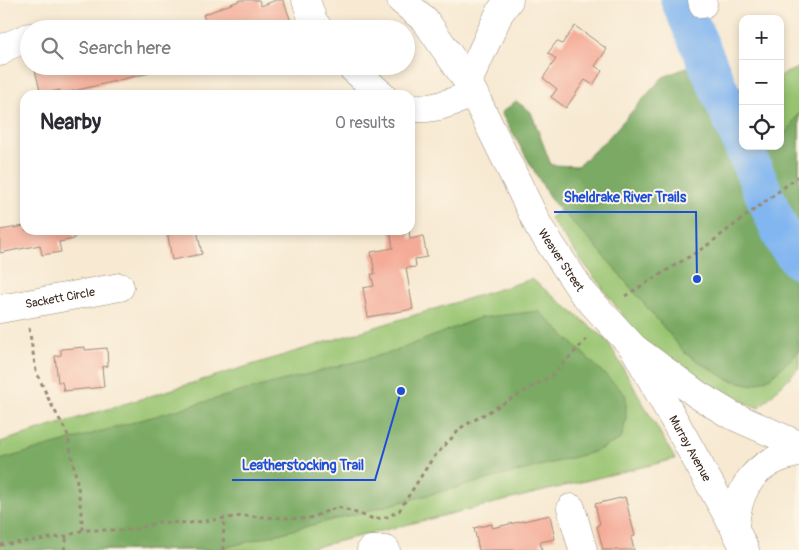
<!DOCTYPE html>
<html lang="en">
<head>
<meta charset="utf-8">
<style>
	:root { --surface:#fff; --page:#f7f7f7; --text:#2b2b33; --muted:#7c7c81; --line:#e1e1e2 }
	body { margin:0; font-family:Pangolin,sans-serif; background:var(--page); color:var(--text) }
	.controls { position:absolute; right:15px; top:15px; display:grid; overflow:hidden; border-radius:10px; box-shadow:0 2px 8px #0003 }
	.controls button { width:45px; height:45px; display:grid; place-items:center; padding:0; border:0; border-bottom:1px solid var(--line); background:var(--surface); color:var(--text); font:25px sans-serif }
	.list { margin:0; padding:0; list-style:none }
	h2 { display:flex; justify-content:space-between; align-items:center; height:65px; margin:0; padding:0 20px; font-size:21px }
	h2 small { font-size:16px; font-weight:400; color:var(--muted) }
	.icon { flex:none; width:28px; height:28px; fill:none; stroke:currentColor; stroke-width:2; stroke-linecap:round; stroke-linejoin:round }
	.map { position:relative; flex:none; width:799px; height:550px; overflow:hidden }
	.search { position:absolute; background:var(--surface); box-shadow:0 2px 8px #0003; left:20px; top:20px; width:395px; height:55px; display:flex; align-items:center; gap:12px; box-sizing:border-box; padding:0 18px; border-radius:28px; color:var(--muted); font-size:19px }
	.panel { position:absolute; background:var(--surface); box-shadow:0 2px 8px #0003; left:20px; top:90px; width:395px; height:145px; border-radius:15px }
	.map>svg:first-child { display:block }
	.green { fill:#98c471; stroke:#6a7748 }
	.forest { fill:#7aaa63; stroke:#5a6a40 }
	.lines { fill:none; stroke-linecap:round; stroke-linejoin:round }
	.river { stroke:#82b6f0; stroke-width:39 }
	.building { fill:#f4ac98 }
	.minor-casing { stroke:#998a78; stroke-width:29 }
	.major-casing { stroke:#998a78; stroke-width:29 }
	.path { stroke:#998a78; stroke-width:3; stroke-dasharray:4 4; stroke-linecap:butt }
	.minor { stroke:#fff; stroke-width:28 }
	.major { stroke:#fff; stroke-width:28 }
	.labels { text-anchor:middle; stroke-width:4; stroke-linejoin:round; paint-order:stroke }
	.street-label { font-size:12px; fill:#3b2a1e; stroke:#fcf5e5 }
	.leader { fill:none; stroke:#1d4ed8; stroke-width:2 }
	.callout-dot { fill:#1d4ed8; stroke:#fcf5e5; stroke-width:2 }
	.callout-label { font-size:14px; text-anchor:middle; font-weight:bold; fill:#1d4ed8; stroke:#fcf5e5; stroke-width:4; stroke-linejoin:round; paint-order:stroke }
</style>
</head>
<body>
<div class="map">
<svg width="799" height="550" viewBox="0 0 799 550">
	<rect width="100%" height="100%" fill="#fcf5e5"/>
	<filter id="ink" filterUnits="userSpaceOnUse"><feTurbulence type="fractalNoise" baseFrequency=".02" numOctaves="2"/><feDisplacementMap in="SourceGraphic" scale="10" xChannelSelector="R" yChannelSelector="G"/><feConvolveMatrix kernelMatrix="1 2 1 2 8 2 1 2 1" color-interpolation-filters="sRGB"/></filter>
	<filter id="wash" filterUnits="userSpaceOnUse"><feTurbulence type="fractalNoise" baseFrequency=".0096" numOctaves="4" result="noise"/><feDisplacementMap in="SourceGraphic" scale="20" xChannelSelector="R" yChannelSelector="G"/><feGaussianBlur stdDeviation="1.12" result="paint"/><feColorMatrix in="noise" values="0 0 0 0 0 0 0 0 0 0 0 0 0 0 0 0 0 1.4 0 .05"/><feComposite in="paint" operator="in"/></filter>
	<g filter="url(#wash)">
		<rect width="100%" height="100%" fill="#f7e9d2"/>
		<path class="green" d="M799,68v300l-40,40 -53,-21 -65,-47 -91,-122 146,-115 47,-16v59h37v-71z
			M532,279l75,61 68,119 -372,91h-303v-108z"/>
		<path class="forest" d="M691,66l38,75h14v5h37c0,-6 15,-26 19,-34v239l-28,26 -18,8 -26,-6 -42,-26 -84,-101 -50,-52 -50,-87 15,-12 15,11 20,53 27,1 30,-28 55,-61z
			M539,311l87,84v25l-5,19 -27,13 -378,98h-216v-90l247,-70 146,-38 86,-34z"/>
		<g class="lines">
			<path class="river" d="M680,0l63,145
				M743,146l43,98 13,16"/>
		</g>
		<g id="blocks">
			<path class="building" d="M241,0h18l2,6 15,-6h7l11,29h-86l-5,-14z
				M575,26l32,23 -12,17 7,5 -9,14 -8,-5 -19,28 -15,-11 6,-8 -14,-11 13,-19 -8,-6 9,-12 5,3z
				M34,66h114l1,7 -88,21 -1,-4 -19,4z
				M25,226v4h49v9l-15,3 2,10 -19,3 -2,-10 -40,8v-23z
				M167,230h30l5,24 -30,6z
				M390,230h19l1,9 13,-3 4,21 -12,2 1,8 -10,1 7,41 -45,8 -5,-29 11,-2 -3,-12h4l-4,-22 22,-4z
				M85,347v3l22,-2 1,18 -6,1 2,20 -40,4 -2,-9h-4l-3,-26 6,-1v-6z
				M625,497l10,39 -4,1 3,13h-31l-6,-25 3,-1 -5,-20z
				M550,515l5,24 -15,3 2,8h-63l-5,-22 18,-4v4z"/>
		</g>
	</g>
	<g filter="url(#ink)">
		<use href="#blocks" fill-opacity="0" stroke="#998a78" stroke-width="1"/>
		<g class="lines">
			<g class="minor-casing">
				<g id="minor">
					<path d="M306,0l7,21 6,8"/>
					<path d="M702,0l1,4"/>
					<path d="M0,52l3,-4 26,-11"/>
					<path d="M350,66l32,29"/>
					<path d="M468,82l32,-70 9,-12"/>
					<path d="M410,107c22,5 43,-6 64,-13"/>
					<path id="s1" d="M0,309l120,-22"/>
					<path id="s2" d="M634,348l101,181 10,21"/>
					<path d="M571,508l12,42"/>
					<path d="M735,529c2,-42 21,-69 64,-76"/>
					<path d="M371,550h15"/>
				</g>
			</g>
			<g class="major-casing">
				<g id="major">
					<path id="s3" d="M401,0l24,20 43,62 71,145 44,66 51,55 64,47 33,20 68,30"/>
				</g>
			</g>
			<path class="path" d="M625,296l80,-49 94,-71
				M29,328l7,43 14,31 17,31 11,54 5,43
				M0,545l67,-9 16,-6h49l27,-8 31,1 52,-7 65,3 31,-12 36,12 13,-2 12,-6 33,-52 30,-32 89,-51 35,-36
				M64,550l3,-14
				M223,550l1,-31"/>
			<use href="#minor" class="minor"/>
			<use href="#major" class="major"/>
		</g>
	</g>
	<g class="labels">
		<g class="street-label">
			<text dy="4" stroke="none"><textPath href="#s3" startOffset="308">Weaver Street</textPath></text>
			<text dy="4" stroke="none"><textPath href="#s1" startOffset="61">Sackett Circle</textPath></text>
			<text dy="4" stroke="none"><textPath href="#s2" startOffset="115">Murray Avenue</textPath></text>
		</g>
	</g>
	<path class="leader" d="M697 279L696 212H554M401 391L375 480H232"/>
	<g class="callout-dot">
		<circle cx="697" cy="279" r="5"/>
		<circle cx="401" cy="391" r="5"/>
	</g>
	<g class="callout-label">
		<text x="625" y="202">Sheldrake River Trails</text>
		<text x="303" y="470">Leatherstocking Trail</text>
	</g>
</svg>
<div class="controls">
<button>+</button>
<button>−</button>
<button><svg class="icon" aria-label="locate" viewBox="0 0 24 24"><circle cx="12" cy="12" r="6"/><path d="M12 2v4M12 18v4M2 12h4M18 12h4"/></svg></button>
</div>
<div class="search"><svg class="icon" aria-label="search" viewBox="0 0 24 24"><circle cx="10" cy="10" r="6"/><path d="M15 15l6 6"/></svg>Search here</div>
<section class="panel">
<h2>Nearby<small>0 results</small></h2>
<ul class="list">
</ul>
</section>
</div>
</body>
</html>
